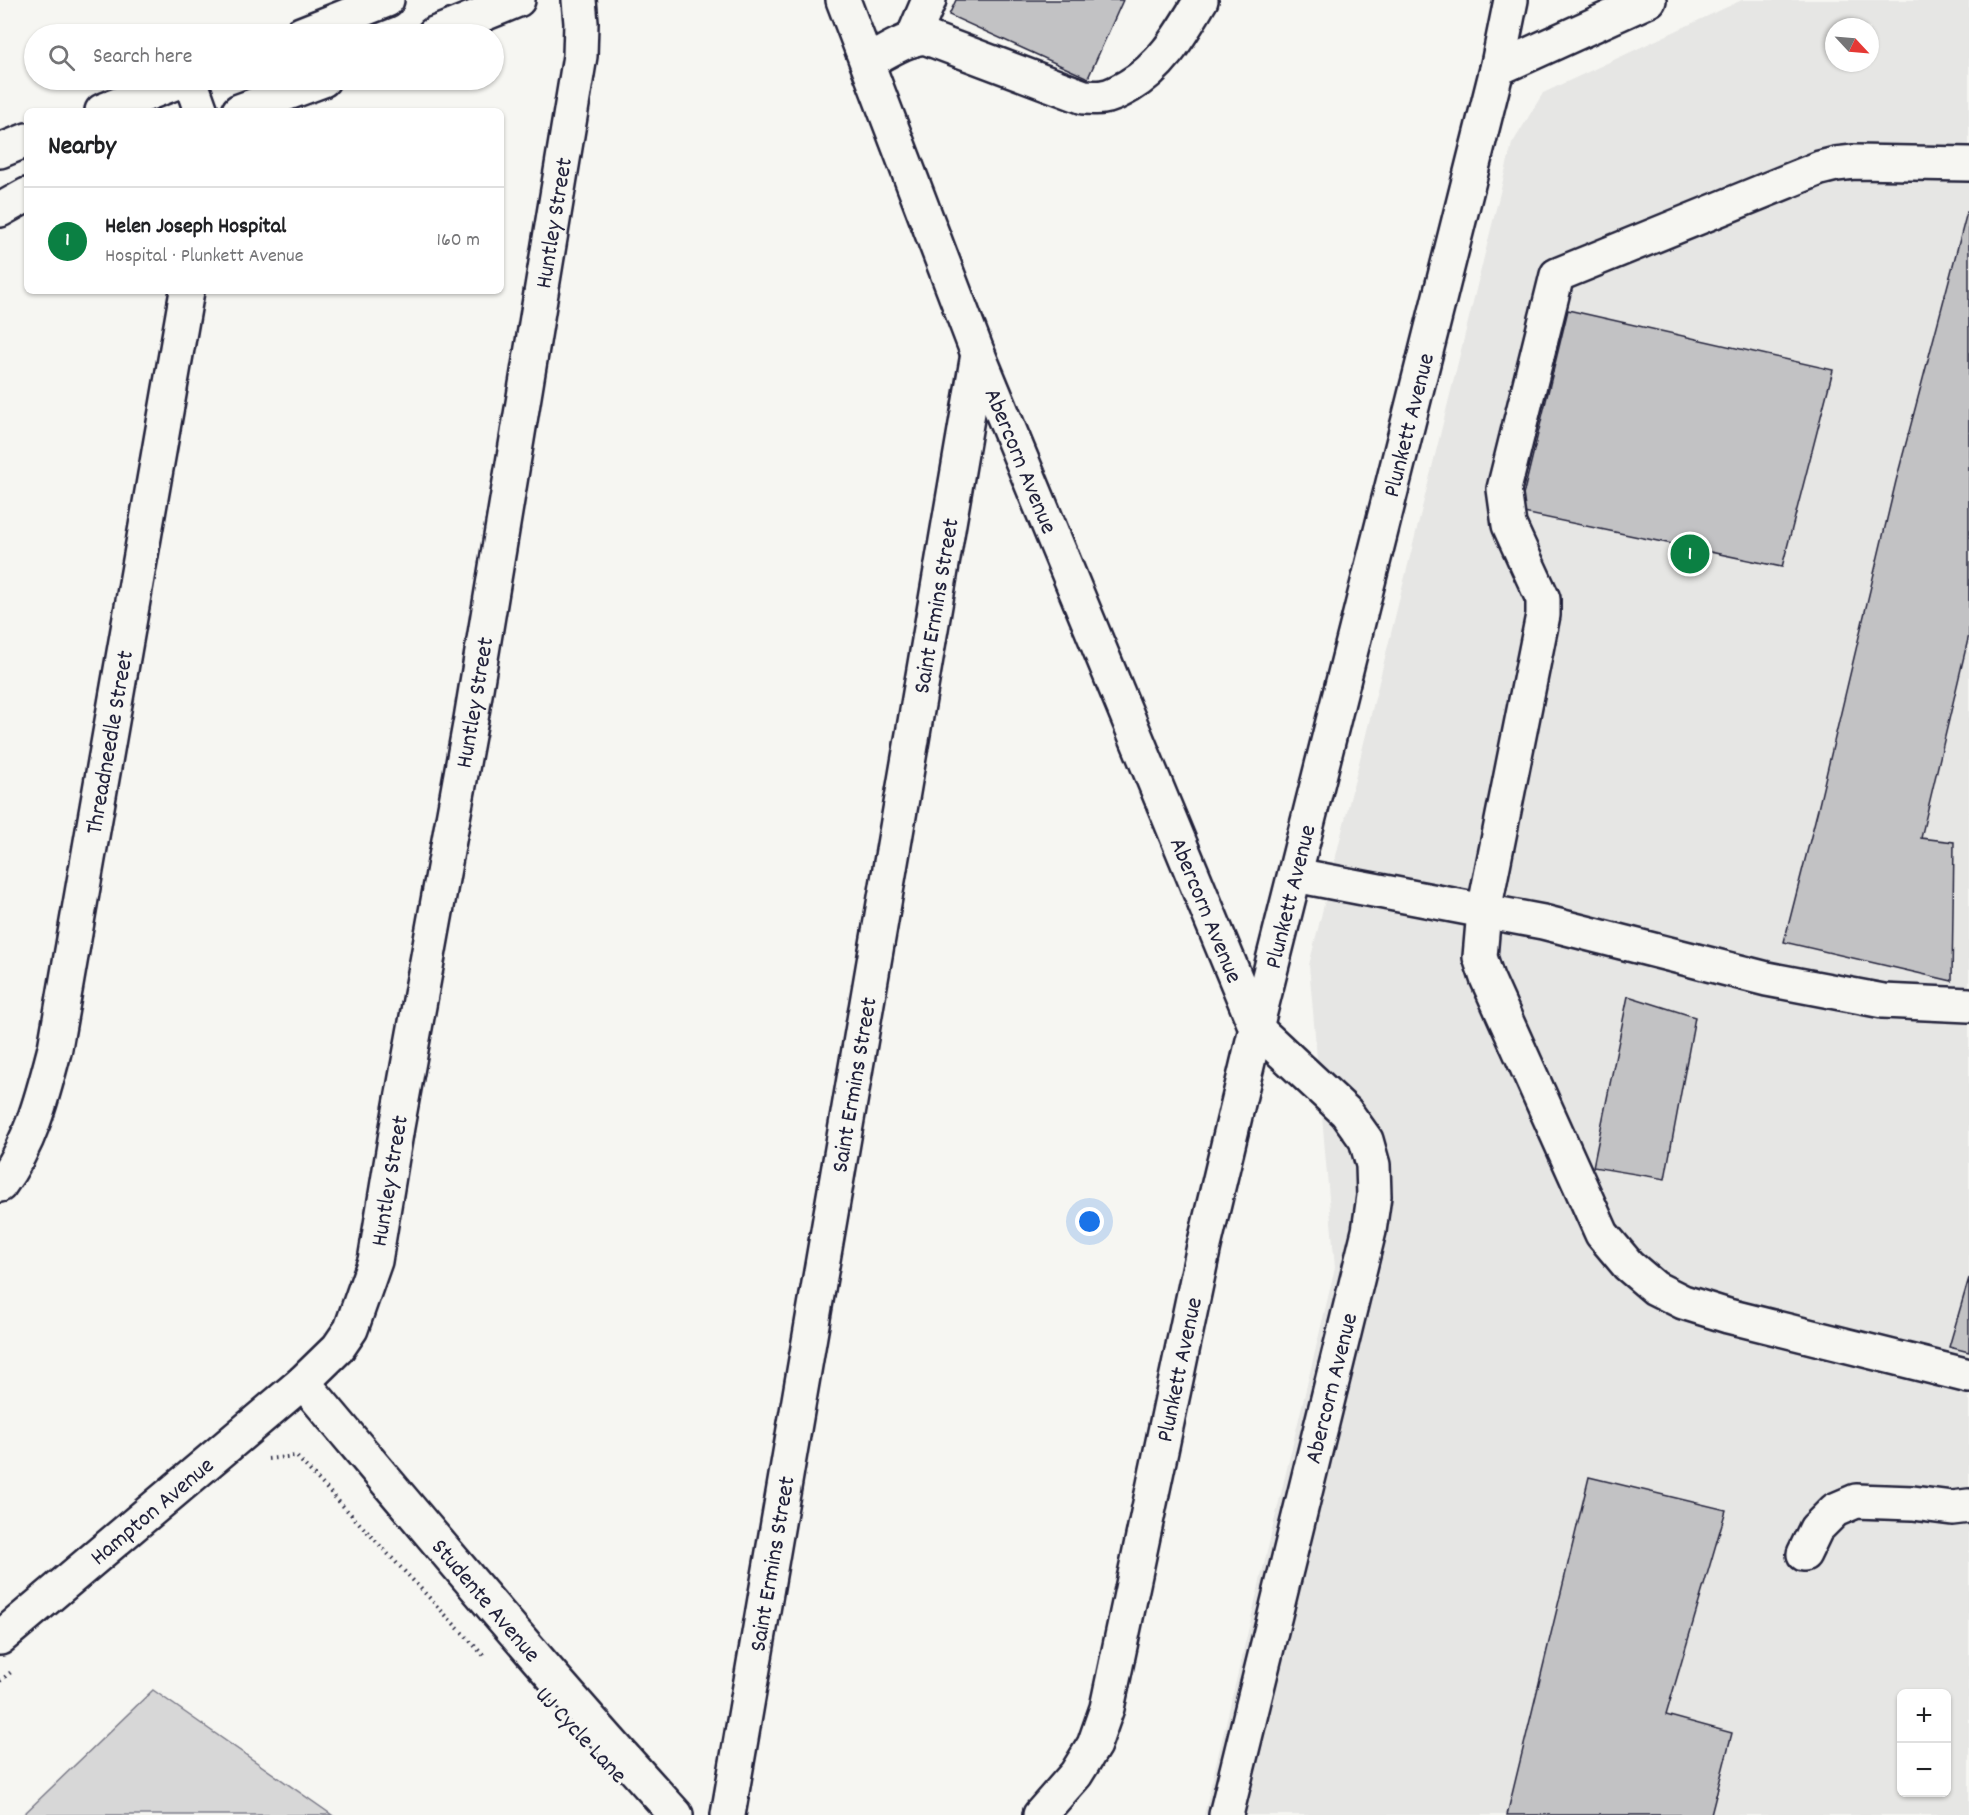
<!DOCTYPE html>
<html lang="en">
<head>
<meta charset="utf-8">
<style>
	:root { --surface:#fff; --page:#f2f2f2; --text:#202124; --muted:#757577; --line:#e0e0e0; --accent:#0b8043 }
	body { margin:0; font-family:Dekko,sans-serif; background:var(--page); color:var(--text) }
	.controls { position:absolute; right:18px; bottom:18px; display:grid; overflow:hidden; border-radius:9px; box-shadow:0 2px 4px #0004 }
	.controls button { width:54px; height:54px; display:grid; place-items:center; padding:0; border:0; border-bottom:2px solid var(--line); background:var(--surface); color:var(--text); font:30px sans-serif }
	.compass { position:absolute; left:1825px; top:18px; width:54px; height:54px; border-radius:50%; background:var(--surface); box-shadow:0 2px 4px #0004; rotate:116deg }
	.you { position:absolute; left:1090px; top:1222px; width:21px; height:21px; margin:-15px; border:4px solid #fff; border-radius:50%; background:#1a73e8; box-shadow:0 0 0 9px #1a73e833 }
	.badge { display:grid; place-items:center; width:39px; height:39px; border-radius:50%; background:var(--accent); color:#fff; font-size:20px; font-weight:700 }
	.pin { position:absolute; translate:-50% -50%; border:3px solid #fff; box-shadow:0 2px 6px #0006 }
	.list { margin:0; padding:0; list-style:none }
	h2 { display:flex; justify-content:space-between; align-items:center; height:78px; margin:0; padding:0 24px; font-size:26px }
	h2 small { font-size:20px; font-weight:400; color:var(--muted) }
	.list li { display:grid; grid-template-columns:39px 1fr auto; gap:18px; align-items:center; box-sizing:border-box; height:108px; padding:0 24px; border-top:2px solid var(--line) }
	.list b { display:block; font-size:22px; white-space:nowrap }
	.list p { margin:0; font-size:20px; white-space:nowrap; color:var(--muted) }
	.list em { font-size:20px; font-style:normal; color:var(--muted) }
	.icon { flex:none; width:33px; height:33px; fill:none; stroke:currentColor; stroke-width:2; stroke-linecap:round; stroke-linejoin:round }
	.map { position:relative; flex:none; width:1969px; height:1815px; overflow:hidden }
	.search { position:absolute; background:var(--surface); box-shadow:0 2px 4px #0004; left:24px; top:24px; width:480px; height:66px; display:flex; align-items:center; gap:15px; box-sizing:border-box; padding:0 21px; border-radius:33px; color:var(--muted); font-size:22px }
	.panel { position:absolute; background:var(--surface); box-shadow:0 2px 4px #0004; left:24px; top:108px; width:480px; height:186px; border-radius:9px }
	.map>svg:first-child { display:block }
	.built { fill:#e6e6e4; fill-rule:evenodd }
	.green { fill:#d7d7d7; stroke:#7c7c89; stroke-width:1.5 }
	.building { fill:#c2c2c4; stroke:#22223b; stroke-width:1.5 }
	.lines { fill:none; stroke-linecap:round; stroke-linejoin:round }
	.minor-casing { stroke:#22223b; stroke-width:38 }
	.major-casing { stroke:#22223b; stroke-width:38 }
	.path { stroke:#22223b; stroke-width:4; stroke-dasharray:1.5 4.5; stroke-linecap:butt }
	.minor { stroke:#f6f6f2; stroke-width:33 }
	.major { stroke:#f6f6f2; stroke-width:33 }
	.labels { text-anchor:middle; stroke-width:6; stroke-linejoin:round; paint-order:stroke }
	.street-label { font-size:24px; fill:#22223b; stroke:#f6f6f2 }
</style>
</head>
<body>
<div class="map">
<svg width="1969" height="1815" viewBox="0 0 1969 1815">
	<rect width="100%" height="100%" fill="#f6f6f2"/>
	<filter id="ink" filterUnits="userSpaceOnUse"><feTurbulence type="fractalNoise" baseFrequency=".0167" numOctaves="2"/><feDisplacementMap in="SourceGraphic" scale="12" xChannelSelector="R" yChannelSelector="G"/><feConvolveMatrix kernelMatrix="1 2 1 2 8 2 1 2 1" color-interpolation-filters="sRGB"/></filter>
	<g filter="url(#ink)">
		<path class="built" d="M1742,0h227v1815h-765l131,-547 -26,-303 203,-821 31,-51zM1834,27h36v36h-36zM1902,1694h44v98h-44z"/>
		<path class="green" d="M153,1690l179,125h-309z"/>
		<path class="building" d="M956,0h167l-35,78 -139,-63z
			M1967,212l2,1v422l-48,203 33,4 -2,139 -168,-39 35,-137 77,-324z
			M1568,310l265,60 -51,197 -263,-55z
			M1628,996l67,21 -30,162 -72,-12z
			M1969,1278v74l-20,-5z
			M1589,1477l137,33 -60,205 66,18 -21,82h-204z"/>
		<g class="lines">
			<g class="minor-casing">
				<g id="minor">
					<path id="s1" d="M843,0l135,354 278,674 90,84 20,28 7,25 1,31 -5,35 -143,584"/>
					<path d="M912,40l17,-40"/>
					<path d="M867,62c16,-8 43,-27 60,-24l157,59c6,0 13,1 19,0 9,-1 17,-6 26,-11 34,-20 52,-53 72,-86"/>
					<path d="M1497,69l152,-69"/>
					<path d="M190,80l11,31"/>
					<path d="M1295,875l189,36 59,-296v-16l-34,-74 -5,-36 53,-214 263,-107 16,-4 18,-2 115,2"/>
					<path d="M1969,1005l-86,-4 -116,-22 -224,-57 -59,-11 -4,46 7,21 115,256 26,31 27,23 28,14 45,14 241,60"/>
					<path id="s2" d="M0,1185c31,-42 42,-87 55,-137l132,-757"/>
					<path id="s3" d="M303,1382c123,146 244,292 373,433"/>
					<path d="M1804,1554l12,-25 19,-19 21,-9 57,2 39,5 17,-2"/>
					<path id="s4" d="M0,1638l303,-256 35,-34 13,-19 24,-68 22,-134 74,-408 109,-663 1,-33 -2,-23"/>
					<path id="s5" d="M728,1815l250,-1461"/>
					<path id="s6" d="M1040,1815l36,-41 18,-29 13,-37 97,-462 52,-218 241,-959 14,-69"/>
				</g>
			</g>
			<g class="major-casing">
				<path id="major" d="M301,34l86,-34
					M434,34l84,-34
					M102,111l80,-31
					M239,111l84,-31
					M0,151l27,-11
					M0,210l27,-15"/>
			</g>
			<path class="path" d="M268,1459l28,-3 189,201
				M0,1681l11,-9"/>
			<use href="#minor" class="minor"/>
			<use href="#major" class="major"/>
		</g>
	</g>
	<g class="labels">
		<g class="street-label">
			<text dy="8" stroke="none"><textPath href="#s4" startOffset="1594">Huntley Street</textPath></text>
			<text dy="8" stroke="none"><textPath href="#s6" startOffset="1446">Plunkett Avenue</textPath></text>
			<text dy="8" stroke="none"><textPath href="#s1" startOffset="494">Abercorn Avenue</textPath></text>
			<text dy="8" stroke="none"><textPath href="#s5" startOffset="1227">Saint Ermins Street</textPath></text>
			<text dy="8" stroke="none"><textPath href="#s4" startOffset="1108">Huntley Street</textPath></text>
			<text dy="8" stroke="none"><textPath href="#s2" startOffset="459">Threadneedle Street</textPath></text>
			<text dy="8" stroke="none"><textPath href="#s6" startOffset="960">Plunkett Avenue</textPath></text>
			<text dy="8" stroke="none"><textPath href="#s1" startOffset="980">Abercorn Avenue</textPath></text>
			<text dy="8" stroke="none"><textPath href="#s5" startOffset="741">Saint Ermins Street</textPath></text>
			<text dy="8" stroke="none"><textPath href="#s4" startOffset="622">Huntley Street</textPath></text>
			<text dy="8" stroke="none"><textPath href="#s6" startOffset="474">Plunkett Avenue</textPath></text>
			<text transform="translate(1330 1388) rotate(-76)" y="8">Abercorn Avenue</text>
			<text dy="8" stroke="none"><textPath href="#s4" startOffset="198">Hampton Avenue</textPath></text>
			<text dy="8" stroke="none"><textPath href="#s5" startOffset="255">Saint Ermins Street</textPath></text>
			<text dy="8" stroke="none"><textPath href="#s3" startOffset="285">Studente Avenue</textPath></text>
			<text transform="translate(582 1734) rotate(47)" y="8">UJ Cycle Lane</text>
		</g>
	</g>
</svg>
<div class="controls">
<button>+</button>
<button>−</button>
</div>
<svg class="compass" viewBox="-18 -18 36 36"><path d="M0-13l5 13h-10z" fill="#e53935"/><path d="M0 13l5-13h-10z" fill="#757577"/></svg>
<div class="you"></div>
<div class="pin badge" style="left:1690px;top:554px">1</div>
<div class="search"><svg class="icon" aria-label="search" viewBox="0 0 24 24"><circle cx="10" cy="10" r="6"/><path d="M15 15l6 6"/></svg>Search here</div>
<section class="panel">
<h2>Nearby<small></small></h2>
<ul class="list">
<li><span class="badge">1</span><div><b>Helen Joseph Hospital</b><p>Hospital · Plunkett Avenue</p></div><em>160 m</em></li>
</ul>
</section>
</div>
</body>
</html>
